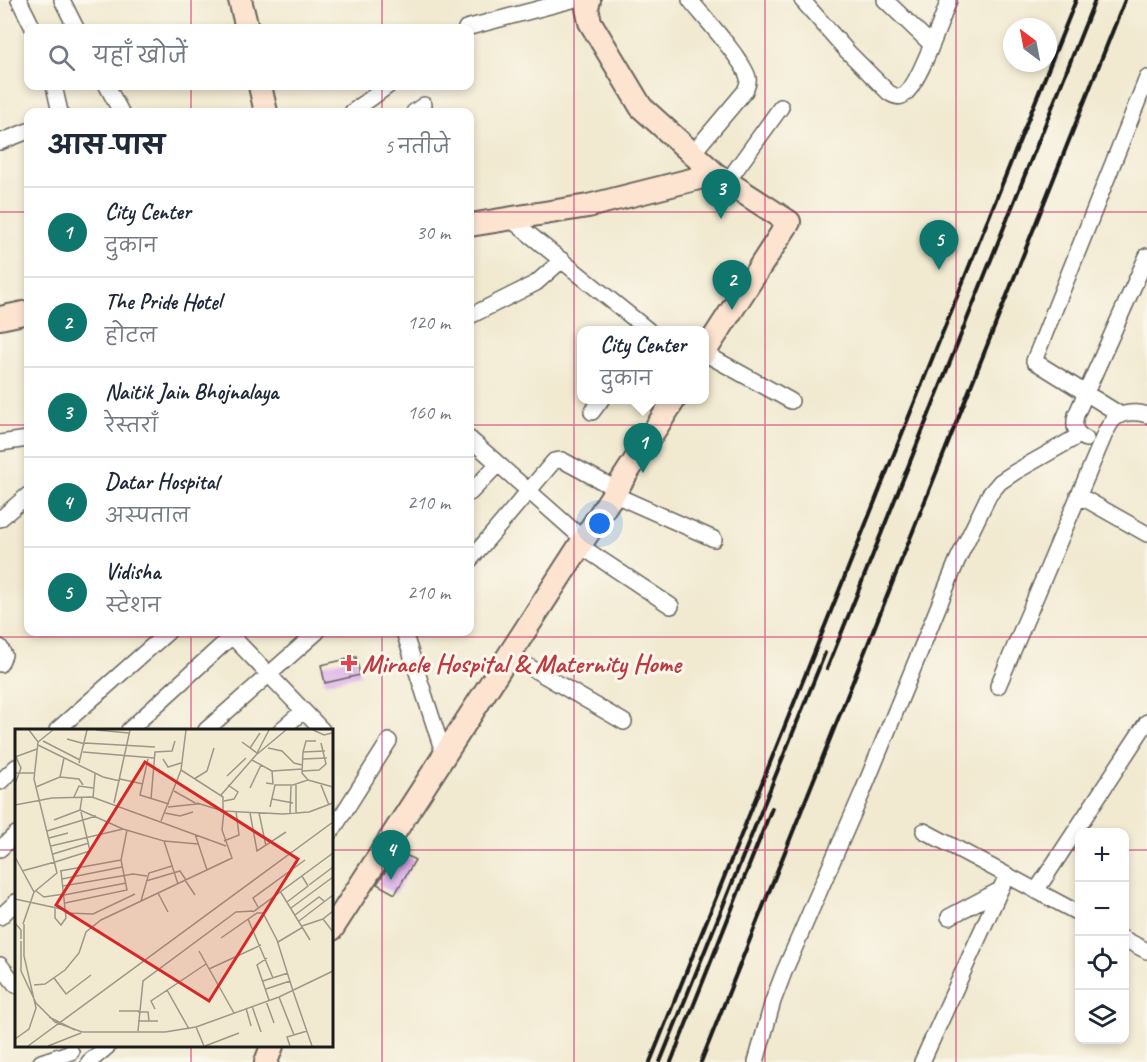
<!DOCTYPE html>
<html lang="hi">
<head>
<meta charset="utf-8">
<style>
	:root { --surface:#fff; --page:#f2f2f3; --text:#1f2937; --muted:#747a83; --line:#e0e1e3; --accent:#0f766e }
	body { margin:0; font-family:Caveat,"Playpen Sans Deva",sans-serif; background:var(--page); color:var(--text) }
	.controls { position:absolute; right:18px; bottom:18px; display:grid; overflow:hidden; border-radius:12px; box-shadow:0 3px 9px #0003 }
	.controls button { width:54px; height:54px; display:grid; place-items:center; padding:0; border:0; border-bottom:2px solid var(--line); background:var(--surface); color:var(--text); font:30px sans-serif }
	.compass { position:absolute; left:1003px; top:18px; width:54px; height:54px; border-radius:50%; background:var(--surface); box-shadow:0 3px 9px #0003; rotate:328deg }
	.you { position:absolute; left:600px; top:524px; width:21px; height:21px; margin:-15px; border:4px solid #fff; border-radius:50%; background:#1a73e8; box-shadow:0 0 0 9px #1a73e833 }
	.badge { display:grid; place-items:center; width:39px; height:39px; border-radius:50%; background:var(--accent); color:#fff; font-size:20px; font-weight:700 }
	.pin { position:absolute; translate:-50% -50px; filter:drop-shadow(0 2px 3px #0008) }
	.pin::after { content:''; position:absolute; top:32px; width:21px; height:18px; background:inherit; clip-path:polygon(0 0,100% 0,50% 100%) }
	.popup { position:absolute; left:577px; top:326px; width:132px; height:78px; box-sizing:border-box; display:grid; place-content:center; border-radius:12px; background:var(--surface); filter:drop-shadow(0 2px 4px #0005); font-size:20px; white-space:nowrap; color:var(--muted) }
	.popup b { font-size:22px; color:var(--text) }
	.popup::after { content:''; position:absolute; left:50%; top:100%; margin-left:-12px; border:12px solid transparent; border-top-color:var(--surface) }
	.list { margin:0; padding:0; list-style:none }
	h2 { display:flex; justify-content:space-between; align-items:center; height:78px; margin:0; padding:0 24px; font-size:26px }
	h2 small { font-size:20px; font-weight:400; color:var(--muted) }
	.list li { display:grid; grid-template-columns:39px 1fr auto; gap:18px; align-items:center; box-sizing:border-box; height:90px; padding:0 24px; border-top:2px solid var(--line) }
	.list b { display:block; font-size:22px; white-space:nowrap }
	.list p { margin:0; font-size:20px; white-space:nowrap; color:var(--muted) }
	.list em { font-size:20px; font-style:normal; color:var(--muted) }
	.icon { flex:none; width:33px; height:33px; fill:none; stroke:currentColor; stroke-width:2; stroke-linecap:round; stroke-linejoin:round }
	.map { position:relative; flex:none; width:1147px; height:1062px; overflow:hidden }
	.search { position:absolute; background:var(--surface); box-shadow:0 3px 9px #0003; left:24px; top:24px; width:450px; height:66px; display:flex; align-items:center; gap:15px; box-sizing:border-box; padding:0 21px; border-radius:12px; color:var(--muted); font-size:22px }
	.panel { position:absolute; background:var(--surface); box-shadow:0 3px 9px #0003; left:24px; top:108px; width:450px; height:528px; border-radius:12px }
	.map>svg:first-child { display:block }
	.building { fill:#d8a6e8 }
	.lines { fill:none; stroke-linecap:round; stroke-linejoin:round }
	.street-casing { stroke:#67645b; stroke-width:18 }
	.secondary-casing { stroke:#67645b; stroke-width:26 }
	.street { stroke:#fff; stroke-width:15 }
	.secondary { stroke:#fde4d1; stroke-width:22 }
	.rail { stroke:#1c1c1c; stroke-width:4 }
	.grid { fill:none; stroke:#c2185b; stroke-width:1.5; stroke-opacity:0.55 }
	.health-dot { fill:#e0444e; stroke:#fbf7ec; stroke-width:2 }
	.labels { text-anchor:middle; stroke-width:6; stroke-linejoin:round; paint-order:stroke }
	.health-label { font-size:26px; font-weight:bold; fill:#be3a42; stroke:#fbf7ec; text-anchor:start }
	.inset-road { fill:none; stroke:#9c9788; stroke-width:1.5 }
	.view { fill:#d62828; fill-opacity:0.15; stroke:#d62828; stroke-width:3 }
	.inset-edge { fill:none; stroke:#1c1c1c; stroke-width:3 }
</style>
</head>
<body>
<div class="map">
<svg width="1147" height="1062" viewBox="0 0 1147 1062">
	<rect width="100%" height="100%" fill="#fbf7ec"/>
	<filter id="ink" filterUnits="userSpaceOnUse"><feTurbulence type="fractalNoise" baseFrequency=".0167" numOctaves="2"/><feDisplacementMap in="SourceGraphic" scale="12" xChannelSelector="R" yChannelSelector="G"/><feConvolveMatrix kernelMatrix="1 2 1 2 8 2 1 2 1" color-interpolation-filters="sRGB"/></filter>
	<filter id="wash" filterUnits="userSpaceOnUse"><feTurbulence type="fractalNoise" baseFrequency=".008" numOctaves="4" result="noise"/><feDisplacementMap in="SourceGraphic" scale="24" xChannelSelector="R" yChannelSelector="G"/><feGaussianBlur stdDeviation="1.35" result="paint"/><feColorMatrix in="noise" values="0 0 0 0 0 0 0 0 0 0 0 0 0 0 0 0 0 1.4 0 .05"/><feComposite in="paint" operator="in"/></filter>
	<g filter="url(#wash)">
		<rect width="100%" height="100%" fill="#f1e9d0"/>
		<g id="blocks">
			<path class="building" d="M356,657l4,18 -35,8 -4,-18z
				M399,851l16,9 -20,34 -18,-10z"/>
		</g>
	</g>
	<g filter="url(#ink)">
		<use href="#blocks" fill-opacity="0" stroke="#67645b" stroke-width="1.5"/>
		<g class="lines">
			<g class="street-casing">
				<path id="street" d="M19,0l14,28
					M62,0l14,28
					M690,0c12,15 55,62 58,78 1,5 -1,8 -3,13l-53,63
					M802,0l45,51 42,42c4,2 8,5 13,3 15,-6 40,-78 47,-96
					M885,0l46,44
					M466,28l106,-28
					M54,86l6,26
					M107,86l14,26
					M352,112l36,-26
					M414,112l10,-7
					M0,142l28,-11
					M727,182l54,-75
					M509,218l139,112
					M470,316l66,-33 26,-23
					M704,353l87,48
					M592,412l9,-12
					M1121,415l-87,-54 113,-283
					M470,439l113,100
					M1086,439c-11,-6 -13,-12 -10,-24l71,-159
					M0,443l28,-4
					M470,493l28,-29
					M613,494l101,45
					M1078,495l69,39
					M0,519l28,-24
					M579,545l92,61
					M470,560l84,-99 8,-1 54,29
					M228,632l94,98
					M404,632l40,123
					M0,647l4,8 -4,9
					M509,655l115,67
					M998,686l108,-255c2,-3 5,-9 8,-12 8,-7 24,-8 33,-4
					M57,730l111,-98
					M129,730l103,-94
					M206,730l111,-98
					M281,730l22,-19
					M0,782l16,-15
					M332,831l57,-90
					M924,831l156,83
					M0,849l16,-15
					M1036,891l111,-169
					M0,917l16,-15
					M949,917l51,-27
					M1124,939l23,12
					M0,965l16,20
					M41,1062l30,-10
					M89,1062l19,-16
					M756,1062l17,-61 11,-29 79,-181 94,-230 32,-66 11,-13 15,-10 65,-37
					M922,1062l85,-187"/>
			</g>
			<g class="secondary-casing">
				<path id="secondary" d="M240,0l7,28
					M589,0l-2,8 3,14 51,85 74,67 74,48 -85,131
					M260,86l6,26
					M470,225l118,-19 127,-32
					M0,318l28,-6
					M332,929l342,-529
					M266,1062l6,-16"/>
			</g>
			<use href="#street" class="street"/>
			<use href="#secondary" class="secondary"/>
			<path class="rail" d="M827,669l268,-669
				M650,1062l426,-1062
				M660,1062l165,-409
				M671,1062l101,-254
				M701,1062l424,-1062"/>
		</g>
	</g>
	<path class="grid" d="M191,0v28M382,0v28M574,0v1062M765,0v1062M956,0v1062M191,86v26M382,86v26M0,212h28M470,212h677M0,425h28M470,425h677M191,632v98M382,632v430M0,637h1147M0,850h16M332,850h748M1124,850h23M191,1046v16"/>
	<path class="health-dot" d="M346 654h6v6h6v6h-6v6h-6v-6h-6v-6h6z"/>
	<g class="labels">
		<g class="health-label">
			<text x="362" y="672">Miracle Hospital &amp; Maternity Home</text>
		</g>
	</g>
	<g transform="translate(15 729)">
		<rect width="318" height="318" fill="#f1e9d0"/>
		<path class="inset-road" d="M14,1l9,12 15,-12M81,1l33,3M298,1l11,5 8,-2M52,10l18,5M28,12l37,19M227,13l15,11M70,14l70,4M23,16l65,32 17,4M235,19l10,-15M253,19l14,3 12,12 8,2M68,23l71,6M288,23l22,-1M241,26l13,-25M0,28l22,-8M133,30l-8,36 29,9M148,30l5,8 13,-4M288,30l24,-1M237,31l20,11 1,13 -7,-1M64,34l8,-33M166,41l42,27v14M257,42l30,-2M287,42l17,-1 7,-6 -5,-21M0,44h19M212,47l19,-18M45,48l19,2 4,6M105,50l23,5M179,50l13,-8 7,-23M293,51l25,7M0,55l6,-16 -5,-11M281,56v28M306,56l8,20M21,58l24,-10 4,-19M235,59l11,-23M206,66l35,-40 30,-25M59,68l5,-11 14,2M67,68l-2,13 43,19 41,12 14,43M78,69l2,-24M136,70l4,-47 17,-1 3,-10M257,70l21,4M209,72l10,-2 4,-7 -10,-7M99,74l16,-73M182,74l26,8M0,76l37,-7 40,-1 134,49M153,78l29,-3 -23,-13M255,78l5,-22h18l15,-5 -6,-7 1,-21 3,-11h10M150,84l15,3 13,-4M235,84l7,38 29,-19M244,84l7,33M275,84l1,-27M39,91l26,-10M146,92l20,-51 5,-40M32,102l49,-15M180,105l12,36M34,109l19,-5M149,112l34,3M209,112l15,-6 -3,-24M36,117l72,-17M38,125l36,-11M0,128l19,35 -11,32M40,133l35,-11 -9,-39M7,142l33,-9M45,142l61,-11M47,150l60,-12M170,151l10,15M131,152l34,-10 6,9M294,156l24,-18M48,157l70,-12 14,2M21,162l8,6 20,-3M265,162l30,49M19,163l23,-19 -23,-94 4,-37M143,164l10,19M49,166l62,-12M0,170l51,11M126,172l8,-28 23,-7M272,173l21,-16 -6,-10M50,174l62,-13 -6,-30 6,-30M40,178v11l6,7 5,-7 -5,-47M243,178l-5,-9 52,-38M276,179l42,-31M318,182l-10,8 10,13M238,183l80,-59M51,184l27,1 42,-20M280,186l24,-18 5,4M233,190l25,59M284,192l34,-26M0,194l6,7v9M287,197l21,-7M206,209l36,-25h6l14,27 16,51M6,212v30l15,32 19,19 27,10h83l31,-5 83,-30 54,-26M263,213l25,-15M184,222l35,62M252,229l-10,7 12,35M194,240l52,-24M39,249l12,16 25,-19M248,252l25,-8M19,256l11,-1 20,-14 14,-17 7,-21 15,-12 131,-62 -10,-28 2,-19 59,3 26,-2 24,-9M251,260l24,-8M152,261l22,39M278,262l19,55M264,268l15,38M251,272l8,22M237,277l9,26M231,279l5,18M140,280l-4,-8 55,-37M104,282h20M123,283h10l1,9M34,288l26,13M123,292h20M181,298l8,19M123,302l5,-50 93,-69 17,-1M0,310l14,-10 7,-21 -12,-52v-32M13,317l305,-224M33,317l33,-13M190,317l34,-13M275,317l-3,-9 20,-6"/>
		<path class="view" d="M130,33l153,97 -89,142 -153,-96z"/>
		<rect width="318" height="318" class="inset-edge"/>
	</g>
</svg>
<div class="controls">
<button>+</button>
<button>−</button>
<button><svg class="icon" aria-label="locate" viewBox="0 0 24 24"><circle cx="12" cy="12" r="6"/><path d="M12 2v4M12 18v4M2 12h4M18 12h4"/></svg></button>
<button><svg class="icon" aria-label="layers" viewBox="0 0 24 24"><path d="M12 4l9 5-9 5-9-5zM3 14l9 5 9-5"/></svg></button>
</div>
<svg class="compass" viewBox="-18 -18 36 36"><path d="M0-13l5 13h-10z" fill="#e53935"/><path d="M0 13l5-13h-10z" fill="#747a83"/></svg>
<div class="you"></div>
<div class="pin badge" style="left:643px;top:473px">1</div>
<div class="popup"><b>City Center</b>दुकान</div>
<div class="pin badge" style="left:732px;top:310px">2</div>
<div class="pin badge" style="left:721px;top:219px">3</div>
<div class="pin badge" style="left:391px;top:880px">4</div>
<div class="pin badge" style="left:939px;top:270px">5</div>
<div class="search"><svg class="icon" aria-label="search" viewBox="0 0 24 24"><circle cx="10" cy="10" r="6"/><path d="M15 15l6 6"/></svg>यहाँ खोजें</div>
<section class="panel">
<h2>आस-पास<small>5 नतीजे</small></h2>
<ul class="list">
<li><span class="badge">1</span><div><b>City Center</b><p>दुकान</p></div><em>30 m</em></li>
<li><span class="badge">2</span><div><b>The Pride Hotel</b><p>होटल</p></div><em>120 m</em></li>
<li><span class="badge">3</span><div><b>Naitik Jain Bhojnalaya</b><p>रेस्तराँ</p></div><em>160 m</em></li>
<li><span class="badge">4</span><div><b>Datar Hospital</b><p>अस्पताल</p></div><em>210 m</em></li>
<li><span class="badge">5</span><div><b>Vidisha</b><p>स्टेशन</p></div><em>210 m</em></li>
</ul>
</section>
</div>
</body>
</html>
